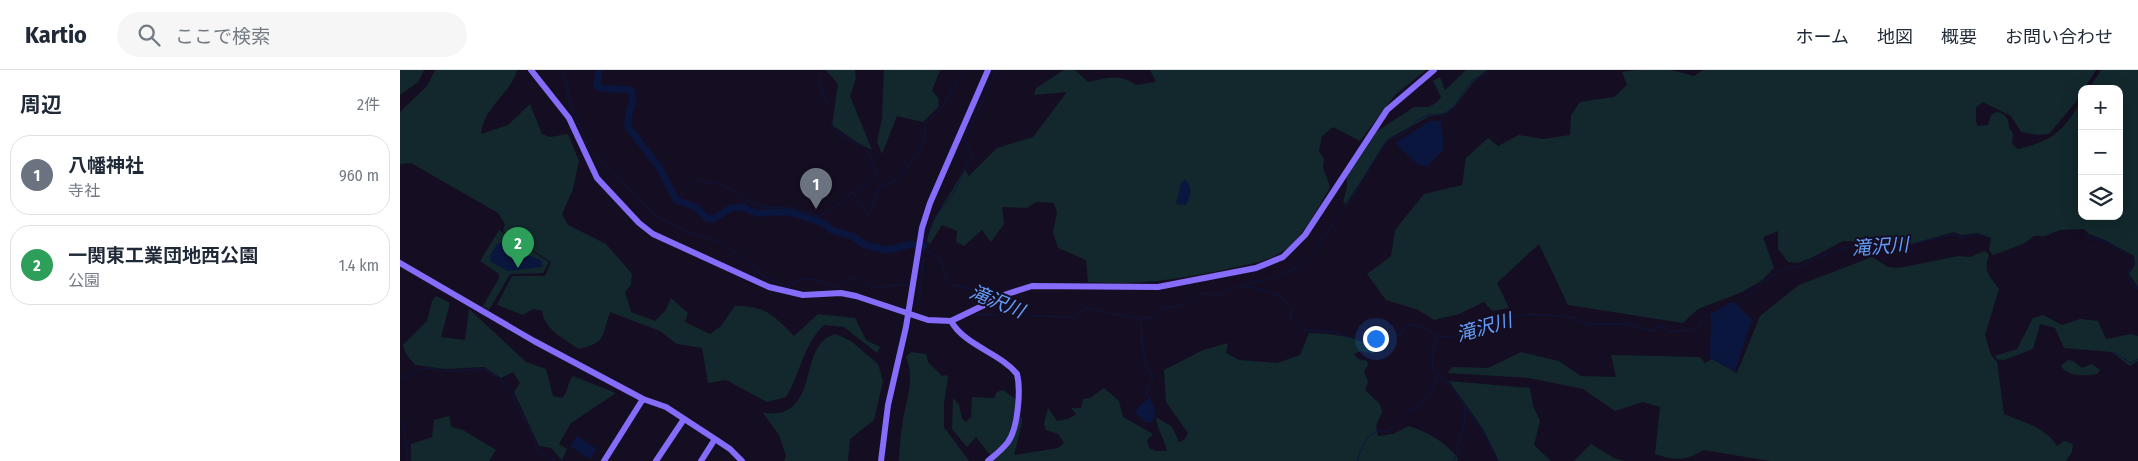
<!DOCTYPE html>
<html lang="ja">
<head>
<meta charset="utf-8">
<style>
	:root { --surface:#fff; --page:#f6f6f7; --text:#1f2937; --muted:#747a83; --line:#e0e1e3; --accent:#15688b }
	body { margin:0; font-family:"Fira Sans Condensed","Noto Sans JP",sans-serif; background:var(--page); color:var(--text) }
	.controls { position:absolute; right:15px; top:15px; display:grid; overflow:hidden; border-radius:10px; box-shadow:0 5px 20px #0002 }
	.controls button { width:45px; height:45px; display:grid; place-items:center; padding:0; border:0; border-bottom:1px solid var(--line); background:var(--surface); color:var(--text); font:25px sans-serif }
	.you { position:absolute; left:975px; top:268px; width:18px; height:18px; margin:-12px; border:4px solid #fff; border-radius:50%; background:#1a73e8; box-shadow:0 0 0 8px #1a73e833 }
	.badge { display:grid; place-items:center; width:32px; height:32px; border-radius:50%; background:var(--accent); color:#fff; font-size:16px; font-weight:700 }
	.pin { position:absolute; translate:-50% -41px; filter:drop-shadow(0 1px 2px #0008) }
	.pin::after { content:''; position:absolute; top:26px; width:18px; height:15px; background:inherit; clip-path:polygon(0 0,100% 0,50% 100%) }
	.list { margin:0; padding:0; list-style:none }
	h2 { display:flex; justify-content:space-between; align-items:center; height:65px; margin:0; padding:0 20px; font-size:21px }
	h2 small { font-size:16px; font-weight:400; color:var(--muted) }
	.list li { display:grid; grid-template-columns:32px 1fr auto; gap:15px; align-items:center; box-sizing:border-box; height:80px; margin:0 10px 10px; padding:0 10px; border:1px solid var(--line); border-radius:20px }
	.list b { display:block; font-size:19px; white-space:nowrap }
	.list p { margin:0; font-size:16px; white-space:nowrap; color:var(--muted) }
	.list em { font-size:16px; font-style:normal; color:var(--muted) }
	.icon { flex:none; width:28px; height:28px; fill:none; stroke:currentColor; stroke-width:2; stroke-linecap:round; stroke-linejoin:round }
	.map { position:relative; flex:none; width:1738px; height:391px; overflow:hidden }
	header { display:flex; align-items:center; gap:30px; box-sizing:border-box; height:70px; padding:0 25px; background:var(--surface); border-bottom:1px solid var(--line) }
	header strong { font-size:24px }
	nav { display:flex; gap:28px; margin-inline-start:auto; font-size:18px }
	.search { width:350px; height:45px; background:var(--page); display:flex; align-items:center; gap:12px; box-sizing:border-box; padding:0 18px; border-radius:28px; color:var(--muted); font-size:19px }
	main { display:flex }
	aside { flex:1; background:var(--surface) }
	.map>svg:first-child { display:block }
	.green { fill:#12282c }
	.water { fill:#0b163e }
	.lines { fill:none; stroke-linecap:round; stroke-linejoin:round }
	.stream { stroke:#0b163e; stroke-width:1 }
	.river { stroke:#0b163e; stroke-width:7 }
	.secondary { stroke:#866cfa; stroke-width:6 }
	.labels { text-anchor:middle; stroke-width:4; stroke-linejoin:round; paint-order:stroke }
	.water-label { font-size:19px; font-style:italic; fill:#639cf9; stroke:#150e22 }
</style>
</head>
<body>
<header>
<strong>Kartio</strong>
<div class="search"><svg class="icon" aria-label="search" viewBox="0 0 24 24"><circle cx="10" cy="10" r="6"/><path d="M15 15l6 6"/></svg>ここで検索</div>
<nav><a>ホーム</a><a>地図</a><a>概要</a><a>お問い合わせ</a></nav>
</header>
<main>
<aside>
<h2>周辺<small>2件</small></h2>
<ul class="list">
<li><span class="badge" style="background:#6b7280">1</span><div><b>八幡神社</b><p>寺社</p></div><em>960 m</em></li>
<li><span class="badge" style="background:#2e9e5b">2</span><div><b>一関東工業団地西公園</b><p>公園</p></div><em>1.4 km</em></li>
</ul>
</aside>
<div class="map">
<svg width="1738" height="391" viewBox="0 0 1738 391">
	<rect width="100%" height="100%" fill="#150e22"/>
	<path class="green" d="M0,0h24l-6,12 -18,13z
		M35,0h82c-6,24 -33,36 -36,64l27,-9 22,-21 12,30 8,3 18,-3 11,27 -6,28 -11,25 6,11 38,19 26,30 -1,11 -6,7 6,20 24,9 11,-11 5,-12 17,15 -3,9 25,12 11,-8 14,-20c31,0 38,9 59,30l24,-22 37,4 11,22 14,7 -3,6 -33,-26 -20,-2c-22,21 -23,48 -38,72l-19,5 -41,-22 -18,3 -6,-35 -25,-4 -17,-13 -50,-19c-8,22 -3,31 -31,37 -15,-10 -34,-19 -37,-38l-9,-2 -10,6 -26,-10 15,-29h33l6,-14 -48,-31 2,-7 -7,-11 -87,-50 -11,1v-52l27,-26z
		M426,0h29l1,8 -6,18 22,54 -17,-9 -23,-16 6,-41z
		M484,0h56l-8,21 6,7 1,8 -16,16 -26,-6 -15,38 -5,-12 5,-24z
		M664,0h11l13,12c19,-4 32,-9 48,3l20,-3 -6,-12h276l-31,25 -35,46 -27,-14 -11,9 -3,15 5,8 -1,8 7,20c-11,19 -23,42 -38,57 -17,17 -41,20 -64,25 -47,10 -92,17 -140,13l-2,-22 -28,-12 -5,-16 4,-19 -3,-10 -18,-1 -9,6 -25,-1 2,17 -13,18 -9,-12 -18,16 -8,-4 1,-11 -15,-6 -12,19 -3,-2c4,-28 26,-48 37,-73l5,7 28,-28 36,-11 34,-45 -33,3 2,-7z
		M1066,0h21l-14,12 -17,23 -11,8 -15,3 -42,23 -42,65 -3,-2 4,-15v-11l29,-44 38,-25h15l8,-5 4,-5 -8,-16 7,-4 5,13z
		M1236,0h35l23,6 9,-6h393l-21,33 -26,31 -11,1 -17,-3 -10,-16 -28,-14 -7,5v15l2,4 10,-1 3,-10 5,-3c10,1 13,7 13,16l4,5 -1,11 6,5c37,-9 43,-17 64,-48v115h37v-127h-30l12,-19h37v217l-9,-13 6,-9 -1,-9 -27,-15 -18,-7 -5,-5 -24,1 -15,6h-11l-11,8 -30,11 -4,-5 2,-12 -14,-5 -16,2 -7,-3 -43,12 -68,-3 -32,17 -13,5 -10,-1 -10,-13v-18l-15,6 11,31 -13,13 -19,11 -44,17 -15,14 -115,-18 -29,-61 -42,39 12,25 -17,3 -8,-9 -25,12 -25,6 -16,-10 -32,-10 -19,-26 24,-18 4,-26 29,-36 38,-9 4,-27 22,-20 10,8 21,-11 24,4 27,-4 1,-20 9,-13 34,-5 13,-12 -5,-13z
		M99,160l50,32 -6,11 -33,1 -21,36 -6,-4 16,-28v-4l-19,-13z
		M1585,181l4,4c-6,16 0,21 10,34l-14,46 6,20 6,7 7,52c19,8 41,13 53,32l7,-5 9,3 -1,8 -6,9h-296l-67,-11c-17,11 -29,11 -48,4l5,-47 -17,-5 -28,9 -32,-22 -54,-11 -82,-5 5,-6 36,1 33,-16 38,9 22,15 35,1 -5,-22 89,2 5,6 7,-4 25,14 23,-57 39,-31 73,-28 16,10 11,1 59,-12 12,1z
		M36,226l14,7 -9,34 24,3 4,-31 57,53 20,7 7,27 9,2c7,-7 5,-16 11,-22l43,17 -45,30 -12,21 8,5 -5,11 -11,-12 -12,-2 -25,-54 6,-9 -7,-11 -12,6 -17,-11 -39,2 -30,-4 -9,-11 -3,-9 24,-24 5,-20z
		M1643,245l19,10 18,-6 18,2 8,18 25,-5 7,2v25l-8,5 -18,-14 -48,-4 -9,-20 -15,-4 -7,25 -29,11 -7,-1 -2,-3 22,-7 16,-31z
		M909,263c22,1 49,3 68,16l-4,5 -12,-3 -7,3 4,5 9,2 1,4 -4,6 4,11 -3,8 15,14 2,8 -6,14 2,10 15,-2 16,-8c20,7 35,15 49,32l-1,3h-465l7,-6 20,-38 3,1v5l-8,32 44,-7 6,-5 -6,-9 -12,-4 -2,-6 4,-16 9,13 11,-2 8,-5 -5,-6h10l2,-9 7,-1 14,-10 15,13 4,16 30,17 -6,6 2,8 7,3h11c-3,-13 -10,-22 -11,-34l16,10 7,15 5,-2 4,-7 -22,-31 -2,-32 39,-20 25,-7 -2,10 13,7 38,3 23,-8z
		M435,264l16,7 27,23 5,17 -9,39 -24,19 -2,22h-64l2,-5 -7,-21 -16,-22c6,0 15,1 20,-1 31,-12 20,-55 42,-73 2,-2 7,-4 10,-5z
		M511,282l15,2 2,8 14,14 4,-1 2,2 -4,27v23l25,34h-70c1,-12 1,-24 3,-35 3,-24 14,-45 4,-69z
		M1668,290l5,1 9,7 10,-4 8,6 -3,4c-12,2 -29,3 -36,-8z
		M1049,311l81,7 3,18 7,15 -6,24 17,16h-52l-16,-32z
		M603,320l14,10 -9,39 -18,16 -14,-18 -9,10 -15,-18 1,-31 6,7 3,14 4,3 5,-5 1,-20 22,1 3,-6z
		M50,346l1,11 12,3 33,20 -7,11h-78v-17l21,-7 2,-17z
		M1191,374l23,14 10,3h-50z"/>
	<path class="water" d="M1030,51h11l3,28 -17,17h-6l-7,-5 -19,-18z
		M785,109c8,9 6,15 1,26l-10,-1 5,-21z
		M102,172l19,11 20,7 1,7 -34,4 -17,-9 -1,-6 7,-12z
		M1333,231l19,19 -17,51 -25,-13 1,-44z
		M750,327c4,10 8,16 1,26l-6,-1 -11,-11z
		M177,366l20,13 -7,10 -20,-13z"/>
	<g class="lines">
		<path class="stream" d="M162,0l6,18v9l21,51 68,69 38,18 23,6 35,24 8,10 24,11 19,-7 12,1 19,7 11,-8 11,-1c21,18 27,4 51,7
			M421,0c-5,10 3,25 7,35
			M454,124l15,22 11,-29 18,-8 10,-13 14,-20 3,-12 -1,-8 19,-20 20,-36
			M276,130l21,-21 11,5 3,-3 26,11 9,8 19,7 25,1 28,8c13,-5 19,-11 30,-20 8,-6 21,-10 30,-19 -3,-8 -6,-20 -12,-27 -11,-11 -33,-12 -35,-31
			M343,137l3,-7
			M1685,166c18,3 39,11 48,28l-6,10 6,11 5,4
			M846,216l2,-3 24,-4 27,-13 16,-17 32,-43 38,-64 20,-10 11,-11 12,-6h15l9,-6 21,-30 10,-3 6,-6
			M589,229l-18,-10 -18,-4 -6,-6 -7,-21 -16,-9v-3l11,-29 20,-26 17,-37 -8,-14 33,-70
			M594,232l39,14 41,1 12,-9 55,11 12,-2 8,-8 26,-5 11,-11 20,2 19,-8 9,-1 27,7 7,3 12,12 -2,10 14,12 30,2 31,10 7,1 29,-9 5,-9c9,-3 24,5 30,11l16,1 47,-17 29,-6 43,3 17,7h39l27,7 4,-4h5l6,5 29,-3 6,-11 7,-4
			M517,236l4,-18 3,-39
			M1338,236c15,-15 40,-42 63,-39l8,-6 35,-13 40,-6 24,3 46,-11 7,3 16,-3 3,2
			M575,244l16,1 28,-3
			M741,250c1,20 0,40 12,57l-7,18 4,2
			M1036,267l-4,21 1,11 5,6 12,10 32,45 16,31
			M1714,282l17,11 7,-4
			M0,309l24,-11 24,3 35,-2 16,8 12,16 25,50v6c5,5 13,6 20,12
			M0,354l4,-1 4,38
			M162,391l2,-3
			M957,391c6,-15 10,-34 30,-29 8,-6 12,-11 17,-18 4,-4 10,-5 14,-8 9,-7 18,-20 20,-31
			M1053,391l6,-10 -2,-4 7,-19 1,-22"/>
		<path class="river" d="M199,0l-2,16 3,2 31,2c5,13 -5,24 -3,37l31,40 17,33 20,7 10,11 7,1 18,-11 12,-1 13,6 33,-1 34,11 8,7 21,6 13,9 22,5 25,-6 12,2"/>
		<path class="secondary" d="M131,0l38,48 28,60 42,45 14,11 116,53 34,8 38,-2 15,3 72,24 23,1 56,-27 25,-8 126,1 98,-19 27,-11 22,-22 82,-125 47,-40
			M0,193l134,78 109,58
			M551,251c14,25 48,31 66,53 4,16 1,54 -9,68 -6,8 -13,13 -20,19
			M315,369l15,10 12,12
			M204,391l39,-62 23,8 49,32 -14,22
			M256,391l28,-42
			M481,391l7,-56 18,-78 16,-99 8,-25 58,-133"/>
	</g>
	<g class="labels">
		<g class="water-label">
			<text transform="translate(1480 176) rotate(-4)" y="7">滝沢川</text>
			<text transform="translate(597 231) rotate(22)" y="7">滝沢川</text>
			<text transform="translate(1084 257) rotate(-16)" y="7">滝沢川</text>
		</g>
	</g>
</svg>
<div class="controls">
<button>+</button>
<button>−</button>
<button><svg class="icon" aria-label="layers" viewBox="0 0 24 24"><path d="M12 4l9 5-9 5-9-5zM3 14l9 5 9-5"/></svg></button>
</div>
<div class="you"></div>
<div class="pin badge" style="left:416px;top:139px;background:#6b7280">1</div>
<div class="pin badge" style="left:118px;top:198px;background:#2e9e5b">2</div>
</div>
</main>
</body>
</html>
